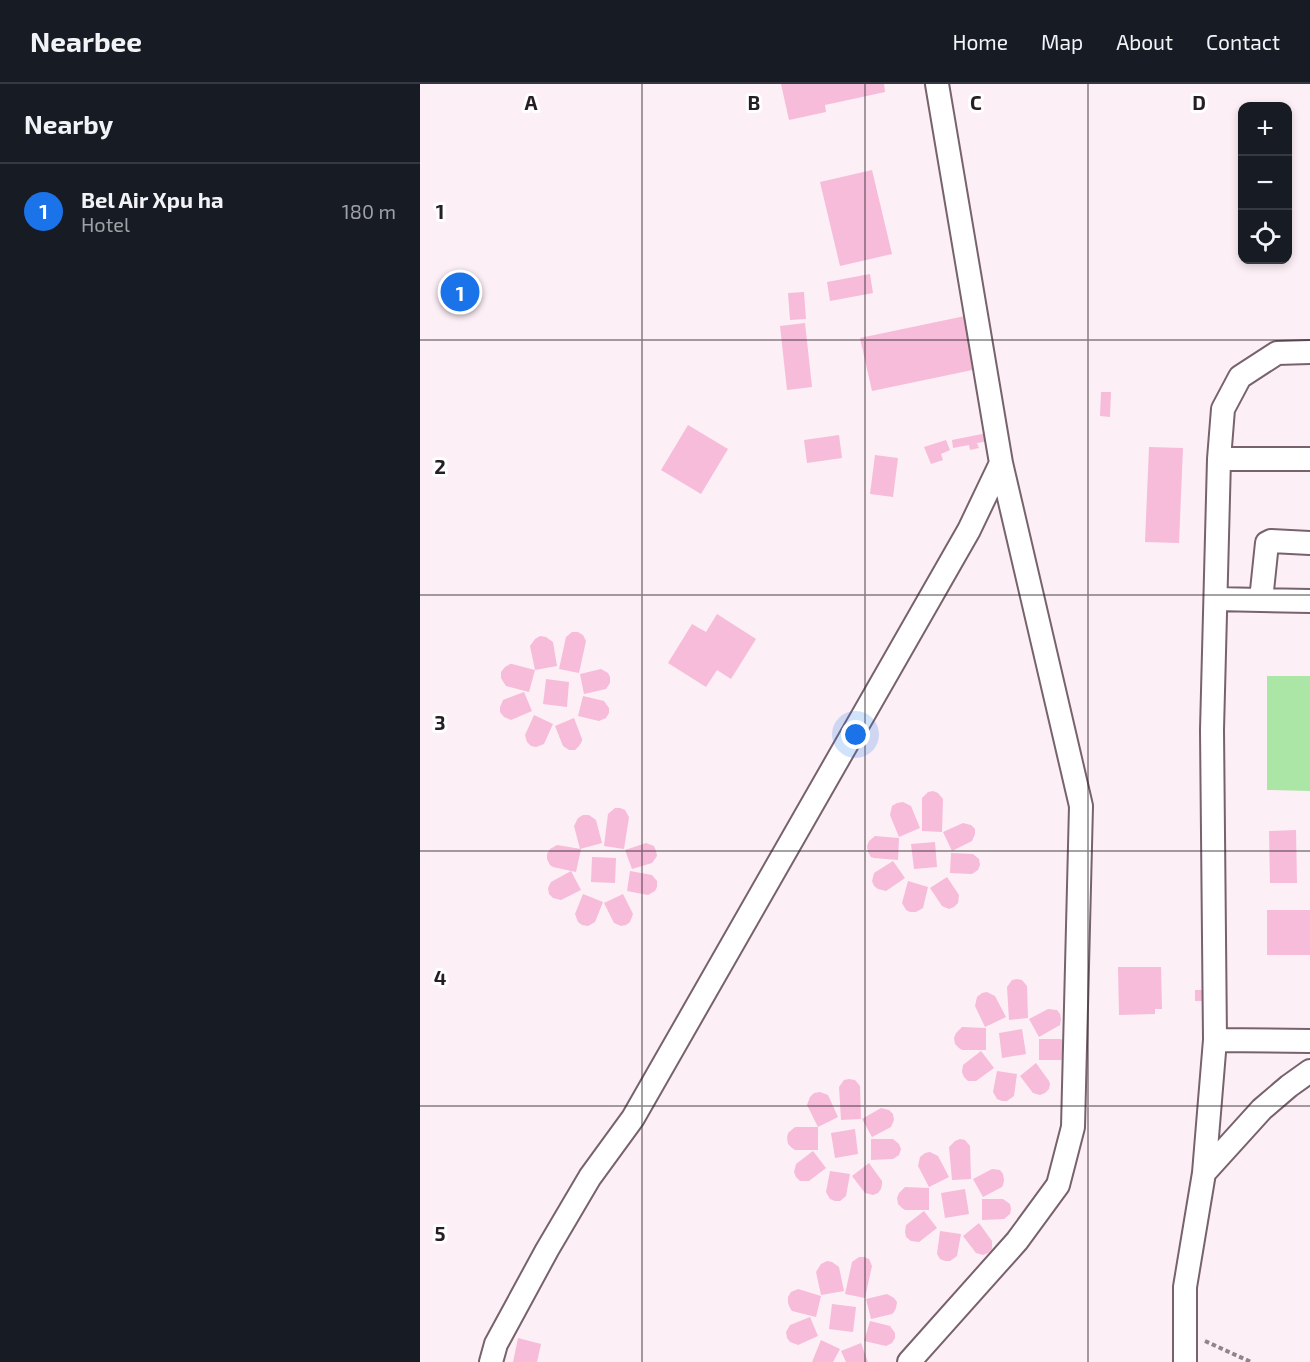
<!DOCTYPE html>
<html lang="en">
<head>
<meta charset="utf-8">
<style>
	:root { --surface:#171b24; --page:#242831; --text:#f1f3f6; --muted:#9ea1a6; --line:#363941; --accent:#1a73e8 }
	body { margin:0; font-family:"Exo 2",sans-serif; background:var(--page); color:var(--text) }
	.controls { position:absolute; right:18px; top:18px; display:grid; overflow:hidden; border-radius:12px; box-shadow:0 3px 9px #0003 }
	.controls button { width:54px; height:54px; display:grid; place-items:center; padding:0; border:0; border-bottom:2px solid var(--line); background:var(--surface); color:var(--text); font:30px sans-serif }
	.you { position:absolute; left:436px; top:651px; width:21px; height:21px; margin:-15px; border:4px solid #fff; border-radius:50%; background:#1a73e8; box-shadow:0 0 0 9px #1a73e833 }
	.badge { display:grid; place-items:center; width:39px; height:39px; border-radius:50%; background:var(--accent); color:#fff; font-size:20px; font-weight:700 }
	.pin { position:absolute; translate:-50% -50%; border:3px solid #fff; box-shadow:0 2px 6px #0006 }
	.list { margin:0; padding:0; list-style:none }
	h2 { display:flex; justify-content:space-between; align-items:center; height:78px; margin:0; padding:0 24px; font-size:26px }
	h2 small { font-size:20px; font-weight:400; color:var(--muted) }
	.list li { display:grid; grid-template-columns:39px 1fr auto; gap:18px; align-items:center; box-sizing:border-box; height:96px; padding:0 24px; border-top:2px solid var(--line) }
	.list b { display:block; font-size:22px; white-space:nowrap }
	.list p { margin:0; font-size:20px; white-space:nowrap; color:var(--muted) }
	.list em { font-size:20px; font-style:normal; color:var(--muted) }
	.icon { flex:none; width:33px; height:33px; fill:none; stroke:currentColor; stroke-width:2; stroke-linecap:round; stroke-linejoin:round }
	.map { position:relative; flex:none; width:890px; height:1278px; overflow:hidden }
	header { display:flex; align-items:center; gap:36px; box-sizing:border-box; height:84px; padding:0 30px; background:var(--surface); border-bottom:2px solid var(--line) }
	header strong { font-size:28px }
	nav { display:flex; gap:33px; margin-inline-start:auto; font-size:21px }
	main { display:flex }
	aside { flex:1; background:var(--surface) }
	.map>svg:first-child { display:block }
	.green { fill:#ace6a6 }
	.building { fill:#f6bcda }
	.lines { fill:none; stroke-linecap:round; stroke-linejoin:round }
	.minor-casing { stroke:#77626d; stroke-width:26 }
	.path { stroke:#90858a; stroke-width:4; stroke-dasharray:4.5 3; stroke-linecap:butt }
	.minor { stroke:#fff; stroke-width:22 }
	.grid { fill:none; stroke:#261e22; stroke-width:1.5; stroke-opacity:0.55 }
	.grid-label { font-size:20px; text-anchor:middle; font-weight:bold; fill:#261e22; stroke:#fff; stroke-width:6; stroke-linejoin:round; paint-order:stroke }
</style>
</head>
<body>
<header>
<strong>Nearbee</strong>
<nav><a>Home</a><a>Map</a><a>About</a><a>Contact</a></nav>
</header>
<main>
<aside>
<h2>Nearby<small></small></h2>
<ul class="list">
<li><span class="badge">1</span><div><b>Bel Air Xpu ha</b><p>Hotel</p></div><em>180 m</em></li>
</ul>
</aside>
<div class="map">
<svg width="890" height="1278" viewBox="0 0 890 1278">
	<rect width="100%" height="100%" fill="#fdeff6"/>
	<path class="green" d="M847,592h43v115l-43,-1z"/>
	<path class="building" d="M361,0h103l1,8 -60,13 1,7 -37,8z
		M452,86l20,84 -52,12 -20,-84z
		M450,190l3,19 -43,8 -3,-19z
		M384,208l2,27 -16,1 -2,-27z
		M545,232l12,53 -105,22 -12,-53z
		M385,239l7,64 -25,3 -7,-64z
		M681,308h10l-1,25 -10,-1z
		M268,341l40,24 -27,45 -40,-24z
		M567,349l2,8 -12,2 2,5 -9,2 -1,-5 -16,3 -1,-8z
		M419,351l3,23 -35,5 -3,-23z
		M526,356l4,10 -9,4 2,6 -12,4 -7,-17z
		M729,363l34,1 -4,95 -34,-1z
		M455,371l23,3 -5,39 -23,-3z
		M297,530l39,25 -25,40 -14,-9 -11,17 -38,-24 24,-39 14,8z
		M152,548h6l5,3 3,6 -7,32 -20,-4 7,-32z
		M120,552l6,1 7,5 4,24 -22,4 -5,-24 5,-7z
		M90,580h2l23,6 -6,22 -23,-6 -2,-3 -3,-5v-6l4,-5z
		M181,585l7,4 2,4v6l-4,6 -22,5 -4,-20z
		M126,595l23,3 -2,25 -24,-3z
		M104,608l8,19 -21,9 -7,-3 -4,-5v-5l3,-7z
		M163,612l21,5 5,7v5l-3,5 -7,3 -21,-5z
		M114,631l19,9 -9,20 -8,3 -5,-1 -4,-4 -2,-7z
		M154,634l8,21v2l-3,5 -4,4h-6l-6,-4 -8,-20z
		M513,707l5,2 5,6 -1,33 -20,-1v-33l6,-6z
		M483,718l8,4 9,22 -21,9 -9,-22 2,-9 5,-3z
		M195,724h5l5,2 4,7 -5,32 -20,-3 4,-32z
		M163,731h6l7,5 6,23 -22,6 -6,-23 4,-8z
		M543,739l8,2 4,4v5l-3,7 -20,10 -9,-19z
		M876,746l1,53h-27l-1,-52z
		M455,752l24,2 -1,22 -24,-2 -3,-1 -3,-5 -1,-6 2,-5z
		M515,758l2,25 -23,2 -3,-25z
		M226,759l8,3 2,5 1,5 -5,7 -20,6 -7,-19z
		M137,761l24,4 -5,23 -23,-5 -3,-2 -3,-6v-5l3,-5z
		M531,769l22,1 6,5 1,6 -2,5 -6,4 -22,-1z
		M172,773l24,1 -1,25 -24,-1z
		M473,777l12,17 -19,13 -8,-2 -4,-3 -2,-5 2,-8z
		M151,787l10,19 -20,10 -8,-2 -4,-4 -1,-6 3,-6z
		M210,787l22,4 5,6v6l-2,4 -7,4 -21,-4z
		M527,793l12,18 -1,8 -4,4 -5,2 -7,-3 -12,-18z
		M488,797l20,6 -5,21 -7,4h-6l-4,-2 -4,-7z
		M163,810l20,8 -8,20 -7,4 -6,-1 -4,-3 -3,-8z
		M203,810l10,20 -3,8 -4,3 -5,1 -7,-3 -10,-20z
		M847,826h43v45h-43z
		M698,883h43l1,42h-7v5l-36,1z
		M597,895l5,1 5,6 1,32 -19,2 -2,-33 5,-7z
		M775,906h11v11h-11z
		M567,908l8,4 11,21 -21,10 -10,-21 2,-9 5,-4z
		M628,925l9,1 3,4 1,5 -1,6 -21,12 -10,-18z
		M542,943l24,1v22h-24l-3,-2 -4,-4 -1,-6 2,-5z
		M602,945l4,25 -24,4 -3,-25z
		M619,955h22l6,5v11l-6,5h-22z
		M561,967l13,17 -18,13h-8l-4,-4 -2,-5 1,-7z
		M616,979l13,18 1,3 -1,5 -4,4 -5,2 -7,-2 -13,-17z
		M577,987l20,3 -3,22 -7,5h-5l-5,-2 -4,-7z
		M429,995l6,1 5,6 1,33 -20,1 -2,-33 5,-7z
		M400,1008l8,3 10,22 -20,10 -11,-22 3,-8 4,-4z
		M461,1024l8,2 4,4 1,6 -3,7 -19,10 -10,-18z
		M375,1043h23v23h-23l-3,-2 -4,-4 -1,-6 1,-5z
		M435,1045l3,25 -23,4 -4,-25z
		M451,1055h22l6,5 2,5 -2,6 -6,4 -22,1z
		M540,1055l5,1 5,6 1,33 -19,1 -3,-33 6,-6z
		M393,1067l13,17 -17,13h-9l-4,-4 -2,-5 2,-8z
		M510,1068l8,4 11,21 -20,10 -11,-21 2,-9 5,-4z
		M449,1079l13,18v3l-1,5 -3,4 -5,2 -8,-2 -13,-17z
		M572,1085l8,1 3,4 1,6 -1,5 -1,2 -19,10 -10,-18z
		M410,1087l20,3 -4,22 -6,5h-5l-5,-2 -4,-7z
		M485,1103l24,1v22h-24l-3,-2 -4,-4 -1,-6 2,-5z
		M545,1105l4,25 -24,4 -4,-25z
		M562,1115h21l7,5 1,5 -1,5 -6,5 -22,1z
		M504,1127l13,17 -18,14 -8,-1 -5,-4 -1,-5 1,-7z
		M559,1139l13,18v8l-4,4 -5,2 -7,-2 -13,-17z
		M520,1147l21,3 -4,22 -7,5h-5l-5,-2 -3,-5z
		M439,1173h5l5,2 3,7 -7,32 -20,-4 7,-32z
		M407,1177l5,1 7,5 5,24 -23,4 -5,-23 5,-8z
		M378,1205l23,7 -5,21 -24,-6 -2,-3 -2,-5v-6l3,-5z
		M467,1210l7,4 3,4 -1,6 -2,4 -2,2 -21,5 -5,-20z
		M412,1220l24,3 -3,25 -24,-3z
		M390,1233l8,19 -20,9 -8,-3 -3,-4 -1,-6 4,-7z
		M450,1237l20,5 5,7v5l-3,5 -6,3 -22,-5z
		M98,1254l23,6 -4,18h-24z
		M401,1256l19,9 -7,13h-21z
		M441,1259l7,19h-22l-5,-11z"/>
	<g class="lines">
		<g class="minor-casing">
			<path id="minor" d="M799,375h91
				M796,515l94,2
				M841,516l6,-57 4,-2 39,2
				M795,956l95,1
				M784,1089l58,-64 27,-23 21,-15
				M71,1278l5,-18 51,-94 43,-73 43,-59 336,-588 32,-67
				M489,1278l108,-121 41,-56 15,-58 8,-321 -80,-343 -64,-379
				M765,1278v-75l19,-114 11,-133 -3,-310 7,-271 4,-50 17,-32 37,-24 33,-1"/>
		</g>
		<path class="path" d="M785,1257l46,21"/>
		<use href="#minor" class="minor"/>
	</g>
	<path class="grid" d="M222,0v1278M445,0v1278M668,0v1278M0,256h890M0,511h890M0,767h890M0,1022h890"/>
	<g class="grid-label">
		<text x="111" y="26">A</text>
		<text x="334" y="26">B</text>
		<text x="556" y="26">C</text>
		<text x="779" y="26">D</text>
		<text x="20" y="135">1</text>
		<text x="20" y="390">2</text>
		<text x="20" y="646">3</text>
		<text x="20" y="901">4</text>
		<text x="20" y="1157">5</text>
	</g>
</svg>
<div class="controls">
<button>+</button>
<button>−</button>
<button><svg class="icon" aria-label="locate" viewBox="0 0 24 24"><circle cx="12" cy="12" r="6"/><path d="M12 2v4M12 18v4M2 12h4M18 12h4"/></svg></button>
</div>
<div class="you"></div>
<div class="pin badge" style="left:40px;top:208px">1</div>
</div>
</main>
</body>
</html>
